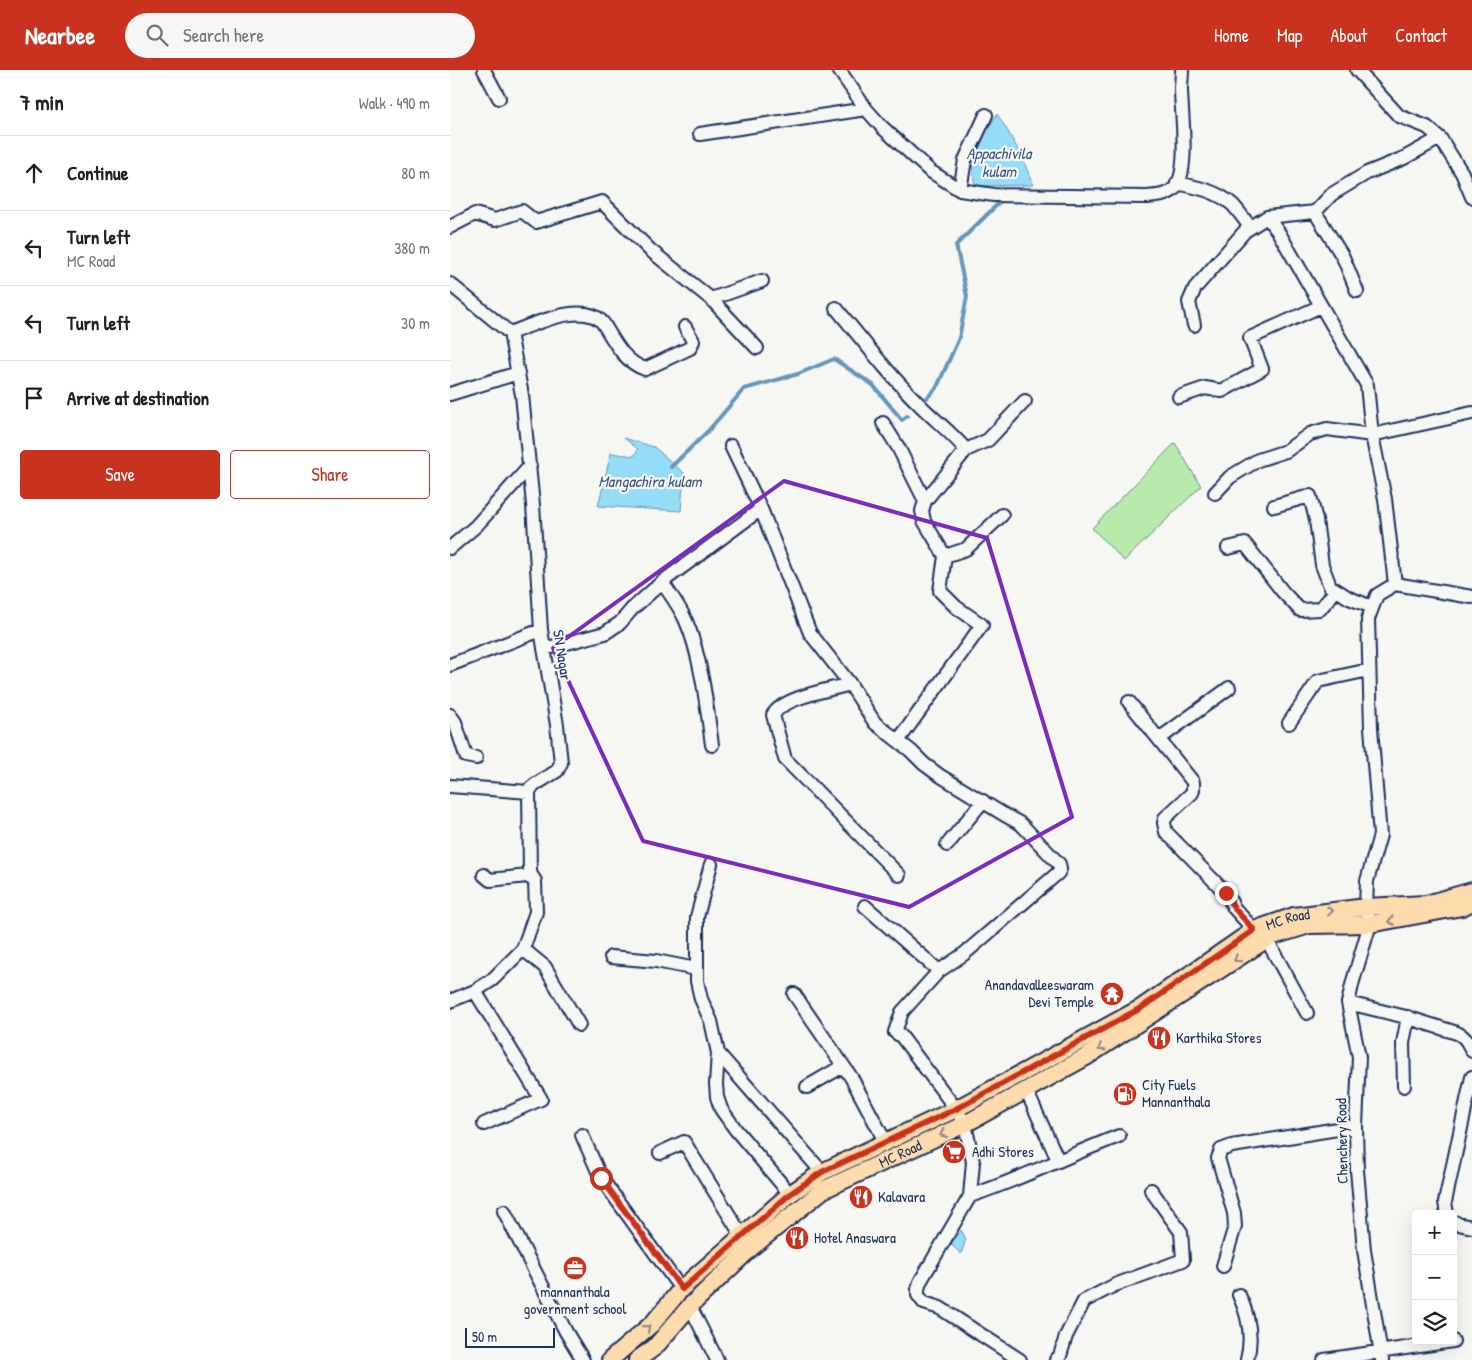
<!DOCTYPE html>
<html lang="en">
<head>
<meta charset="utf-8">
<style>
	:root { --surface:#fff; --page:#f6f6f6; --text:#202124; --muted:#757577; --line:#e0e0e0; --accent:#c8321e }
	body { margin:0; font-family:"Patrick Hand",sans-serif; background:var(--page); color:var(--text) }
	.controls { position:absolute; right:15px; bottom:15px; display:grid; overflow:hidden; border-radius:5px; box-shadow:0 5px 20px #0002 }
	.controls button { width:45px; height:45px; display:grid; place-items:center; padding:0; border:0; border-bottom:1px solid var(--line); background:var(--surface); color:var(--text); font:25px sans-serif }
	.scale { position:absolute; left:15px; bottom:12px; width:90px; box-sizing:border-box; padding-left:5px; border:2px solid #1b2f5e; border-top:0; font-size:14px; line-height:18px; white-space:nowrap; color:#1b2f5e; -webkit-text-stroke:4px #f6f6f2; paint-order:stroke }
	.stop { position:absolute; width:15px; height:15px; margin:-11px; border:4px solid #c8321e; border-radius:50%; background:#fff }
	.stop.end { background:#c8321e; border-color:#fff; box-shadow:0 1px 5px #0008 }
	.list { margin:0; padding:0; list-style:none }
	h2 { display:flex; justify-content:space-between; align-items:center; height:65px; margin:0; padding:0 20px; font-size:21px }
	h2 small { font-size:16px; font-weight:400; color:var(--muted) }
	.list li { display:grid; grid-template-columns:32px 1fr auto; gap:15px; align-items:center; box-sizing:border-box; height:75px; padding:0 20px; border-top:1px solid var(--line) }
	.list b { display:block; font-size:19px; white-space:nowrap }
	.list p { margin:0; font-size:16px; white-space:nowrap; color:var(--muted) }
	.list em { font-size:16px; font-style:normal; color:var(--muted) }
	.actions { display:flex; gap:10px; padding:15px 20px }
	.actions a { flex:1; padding:11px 0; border:1px solid var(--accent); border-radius:5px; text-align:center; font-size:18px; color:var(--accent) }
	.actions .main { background:var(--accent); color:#fff }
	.icon { flex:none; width:28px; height:28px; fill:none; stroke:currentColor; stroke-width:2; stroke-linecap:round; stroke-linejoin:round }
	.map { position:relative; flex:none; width:1022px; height:1290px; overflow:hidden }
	header { display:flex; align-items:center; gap:30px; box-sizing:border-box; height:70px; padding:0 25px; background:var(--accent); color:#fff }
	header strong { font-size:24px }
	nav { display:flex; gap:28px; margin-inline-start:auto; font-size:18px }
	.search { width:350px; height:45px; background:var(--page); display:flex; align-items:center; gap:12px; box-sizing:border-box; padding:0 18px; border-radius:28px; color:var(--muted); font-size:19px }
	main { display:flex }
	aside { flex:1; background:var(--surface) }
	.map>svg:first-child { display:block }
	.green { fill:#b7eaab; stroke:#698c84 }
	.water { fill:#95dcf7; stroke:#6497ba }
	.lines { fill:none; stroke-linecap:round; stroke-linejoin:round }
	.stream { stroke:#6497ba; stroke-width:4 }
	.minor-casing { stroke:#1b2f5e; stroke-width:16 }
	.major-casing { stroke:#1b2f5e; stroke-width:20 }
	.minor { stroke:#f6f6f2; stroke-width:12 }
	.major { stroke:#fedbac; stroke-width:16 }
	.oneway { stroke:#8c8585 }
	.route { stroke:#c8321e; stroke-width:6 }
	.marked { fill:none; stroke:#7b2cbf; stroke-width:4; stroke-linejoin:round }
	.labels { text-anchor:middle; stroke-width:4.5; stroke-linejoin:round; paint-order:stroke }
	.street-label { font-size:15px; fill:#1b2f5e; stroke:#f6f6f2 }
	.poi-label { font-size:15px; fill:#1b2f5e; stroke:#f6f6f2; text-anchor:start }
	.water-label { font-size:16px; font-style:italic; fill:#3a5a84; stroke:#f6f6f2 }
</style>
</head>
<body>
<header>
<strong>Nearbee</strong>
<div class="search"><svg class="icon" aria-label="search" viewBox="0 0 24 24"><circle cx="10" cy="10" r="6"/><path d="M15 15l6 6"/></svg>Search here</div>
<nav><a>Home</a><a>Map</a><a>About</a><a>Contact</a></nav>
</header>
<main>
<aside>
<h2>7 min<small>Walk · 490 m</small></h2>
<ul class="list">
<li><svg class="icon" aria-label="ahead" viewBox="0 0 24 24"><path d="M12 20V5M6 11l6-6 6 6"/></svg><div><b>Continue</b></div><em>80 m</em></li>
<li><svg class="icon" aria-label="left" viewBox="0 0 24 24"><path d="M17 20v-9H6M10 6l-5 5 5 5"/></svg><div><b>Turn left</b><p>MC Road</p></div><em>380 m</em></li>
<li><svg class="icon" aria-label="left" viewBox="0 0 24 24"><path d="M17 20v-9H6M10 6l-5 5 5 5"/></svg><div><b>Turn left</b></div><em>30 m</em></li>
<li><svg class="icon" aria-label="arrive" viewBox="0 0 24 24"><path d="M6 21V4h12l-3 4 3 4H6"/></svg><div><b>Arrive at destination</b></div></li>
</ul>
<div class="actions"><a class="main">Save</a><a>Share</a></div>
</aside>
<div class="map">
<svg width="1022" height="1290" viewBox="0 0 1022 1290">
	<rect width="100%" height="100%" fill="#f6f6f2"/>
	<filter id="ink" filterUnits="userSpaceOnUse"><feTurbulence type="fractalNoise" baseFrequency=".02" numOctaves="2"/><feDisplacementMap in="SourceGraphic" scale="10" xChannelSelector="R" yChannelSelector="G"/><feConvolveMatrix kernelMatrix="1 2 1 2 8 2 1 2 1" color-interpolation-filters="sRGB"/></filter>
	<g filter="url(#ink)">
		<path class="green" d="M725,373l26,43 -77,75 -32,-33z"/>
		<path class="water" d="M547,44c15,23 27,45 36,71l-58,1 -3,-19 8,-25z
			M174,368l30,9 30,26 -3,38 -83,-5 13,-53 23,3 4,-7z
			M511,1160l5,9 -5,15 -10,-10z"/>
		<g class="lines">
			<path class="stream" d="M477,328l10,-11 22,-49 8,-42 -11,-51 48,-47
				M221,397l37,-36 36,-42 54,-15 36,-15 39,26 29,35 5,-4"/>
			<g class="minor-casing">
				<path id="minor" d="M34,0l15,28
					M389,0l27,39
					M907,0l42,46 28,11 13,11 22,35 10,24
					M250,64l166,-25 17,19 47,43 30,19 34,5 152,2c11,-1 21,-1 29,-9 15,-17 6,-76 6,-99 0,-6 1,-13 1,-19
					M727,113c20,4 40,8 56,22 6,7 12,15 17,22
					M510,120l5,-30 21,-45
					M865,142l28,45 14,34
					M817,147l48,-5 17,-18 35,-21 37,-15 36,-20
					M0,157l25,-13 20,6 27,-9 14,11 66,-20 48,48 61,49 46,49
					M0,214l60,49 12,62 11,110 8,125 16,95 4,38 -4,8 -21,13 -5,4 -2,4 1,81 5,8 1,31 -13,37 -31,31 -17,11 -25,10
					M261,229l51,-18
					M386,238c28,34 55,69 86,99 15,15 31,27 44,43l22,-10 37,-39
					M744,255l-5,-23 6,-14 50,-57 22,-14 12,16 88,152 5,50 13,64 10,85
					M60,263c23,-8 74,-33 93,-10 11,18 21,39 42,46l45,-21 3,-7 -8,-14
					M0,324l68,-21
					M729,327l26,-9 17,3 40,-22 -12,-31 71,-32
					M433,353l15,24 27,54
					M281,376l30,63
					M765,423l15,-16 28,-17 28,-9 24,-17 17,-5 45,6 100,-22
					M824,436l36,-10 6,24 6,45 8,21 19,12 23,9
					M0,478l26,-22 54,-60
					M778,478l17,-4 38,48 17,18 20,-1 16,-19
					M495,486l21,-7 36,-34
					M212,512c8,12 18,25 24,39 15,34 21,87 26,124
					M94,579l61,-16 15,-10 12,-14 30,-27 99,-73 49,124 40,51 25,39 36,28 13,13 15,11 64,39 18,10 38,40 1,5 -2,4 -94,81 -25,17 -37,41 -7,20 6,4 55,73 9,15 8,38 -3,34 -50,86 -2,7v6l6,8 16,5 80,52
					M0,595l91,-35
					M400,614c-20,6 -67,13 -77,31l12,44 114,116
					M679,632l64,80v8l-1,3 -27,25 -1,5 2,9 60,61 8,15 20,22
					M0,645l5,7 11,34 10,2
					M839,653l29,-42 51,-11
					M709,669l70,-51
					M448,671l84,-116 -26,-18 -16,-16 5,-35 -21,-35 -2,-10 3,-10 41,-51
					M0,716l79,6
					M497,775l36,-44
					M261,794l-14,53v64l4,18 10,22 7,32 -2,31 1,13 4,12 15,21 54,64
					M34,805l6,5 37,-4 8,5
					M415,836l74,65
					M817,870l40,73
					M73,879l22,18 34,58
					M161,887l45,4 40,8
					M25,921l66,108 -57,25
					M344,924l57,83 35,66
					M898,933l58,14 51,16c9,4 11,10 15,18
					M268,983l104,119
					M954,1016l-1,-43 5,-26
					M357,1017l36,-21
					M576,1020l32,70
					M132,1065l19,43 80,111
					M210,1083l24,-11 58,94
					M520,1126c51,-17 99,-41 149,-60
					M54,1141l62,121 17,28
					M997,1144l-2,-12 27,-125
					M1003,1151l5,3 14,3
					M773,1196l12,-40 -1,-13 -16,-55 3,-8 11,-4 124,-20
					M789,1225c10,21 14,42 8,65
					M240,1236l27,54
					M606,1290l4,-4 6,-20 18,-35 31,-16 68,-25 -2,-28 -30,-42
					M874,1290l129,-19
					M932,1290l-18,-110 -7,-80 -1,-44 3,-69 -11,-54 5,-22 17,-57 -4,-17 1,-26 13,-46 -9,-107 -3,-109 9,-24 18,-11 77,13"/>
			</g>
			<g class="major-casing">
				<g id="major">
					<path id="s1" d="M160,1290l43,-37 28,-34 109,-95 32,-22 134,-63 185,-101 113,-78 40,-14 72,-9 60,-3 46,-13"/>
					<path id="s2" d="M187,1290l18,-13 35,-41 62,-59 71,-57 142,-66 121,-67 184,-120 39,-12 61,-1 92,-17 10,-5"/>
				</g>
			</g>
			<use href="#minor" class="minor"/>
			<use href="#major" class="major"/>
		</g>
		<defs><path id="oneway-chevron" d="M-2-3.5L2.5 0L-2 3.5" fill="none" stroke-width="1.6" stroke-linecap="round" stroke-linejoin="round" transform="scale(1.25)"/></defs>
		<g class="oneway">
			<use href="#oneway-chevron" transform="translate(880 841) rotate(-7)"/>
			<use href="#oneway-chevron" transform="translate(941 851) rotate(169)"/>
			<use href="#oneway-chevron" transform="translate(787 889) rotate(147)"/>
			<use href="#oneway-chevron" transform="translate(651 978) rotate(147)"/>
			<use href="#oneway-chevron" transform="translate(493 1064) rotate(155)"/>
			<use href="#oneway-chevron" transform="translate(197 1258) rotate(-41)"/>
		</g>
	</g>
	<g class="lines" filter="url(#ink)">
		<path class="route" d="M151,1108l81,111 108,-95 32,-22 134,-63 185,-101 113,-78 -20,-22 -8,-15"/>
	</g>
	<path class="marked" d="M334,411l203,57 85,279 -163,90 -266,-66 -90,-193z"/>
	<defs>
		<g id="temple-disc" transform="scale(1.25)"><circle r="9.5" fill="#c8321e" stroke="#f6f6f2"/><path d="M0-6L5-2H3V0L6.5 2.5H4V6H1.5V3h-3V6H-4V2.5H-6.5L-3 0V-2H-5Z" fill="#fff"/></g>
		<g id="restaurant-disc" transform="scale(1.25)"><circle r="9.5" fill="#c8321e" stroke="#f6f6f2"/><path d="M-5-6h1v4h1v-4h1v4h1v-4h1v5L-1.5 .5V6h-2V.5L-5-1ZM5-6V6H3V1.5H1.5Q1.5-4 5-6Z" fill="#fff"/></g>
		<g id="fuel-disc" transform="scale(1.25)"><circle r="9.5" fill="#c8321e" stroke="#f6f6f2"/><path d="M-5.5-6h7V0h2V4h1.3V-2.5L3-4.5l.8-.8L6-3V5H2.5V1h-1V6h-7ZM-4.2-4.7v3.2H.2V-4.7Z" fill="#fff"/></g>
		<g id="supermarket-disc" transform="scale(1.25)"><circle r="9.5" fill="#c8321e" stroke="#f6f6f2"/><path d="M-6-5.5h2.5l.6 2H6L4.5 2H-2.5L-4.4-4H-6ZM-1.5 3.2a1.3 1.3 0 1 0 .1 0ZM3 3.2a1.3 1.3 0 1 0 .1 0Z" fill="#fff"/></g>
		<g id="office-disc" transform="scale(1.25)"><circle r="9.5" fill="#c8321e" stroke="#f6f6f2"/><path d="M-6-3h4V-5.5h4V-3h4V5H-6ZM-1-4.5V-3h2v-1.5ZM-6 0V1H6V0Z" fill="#fff"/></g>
	</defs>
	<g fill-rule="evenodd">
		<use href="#temple-disc" x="662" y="924"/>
		<use href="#restaurant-disc" x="709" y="968"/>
		<use href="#fuel-disc" x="675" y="1024"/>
		<use href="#supermarket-disc" x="504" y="1082"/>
		<use href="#restaurant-disc" x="411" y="1127"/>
		<use href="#restaurant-disc" x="347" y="1168"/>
		<use href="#office-disc" x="125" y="1198"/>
	</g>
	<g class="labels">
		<g class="street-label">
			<text transform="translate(112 585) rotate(81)" y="5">SN Nagar</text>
			<text dy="5" stroke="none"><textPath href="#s1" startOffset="816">MC Road</textPath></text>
			<text transform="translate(892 1071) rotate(-91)" y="5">Chenchery Road</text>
			<text dy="5" stroke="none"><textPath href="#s2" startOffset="338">MC Road</textPath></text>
		</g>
		<g class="poi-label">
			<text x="644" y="920" text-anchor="end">Anandavalleeswaram<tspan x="644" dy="17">Devi Temple</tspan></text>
			<text x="726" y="973">Karthika Stores</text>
			<text x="692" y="1020">City Fuels<tspan x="692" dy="17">Mannanthala</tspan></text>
			<text x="522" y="1087">Adhi Stores</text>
			<text x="428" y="1132">Kalavara</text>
			<text x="364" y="1173">Hotel Anaswara</text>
			<text x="125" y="1227" text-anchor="middle">mannanthala<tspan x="125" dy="17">government school</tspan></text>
		</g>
		<g class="water-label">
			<text x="549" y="89">Appachivila<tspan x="549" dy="18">kulam</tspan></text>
			<text x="200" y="417">Mangachira kulam</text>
		</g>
	</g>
</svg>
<div class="controls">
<button>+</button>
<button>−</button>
<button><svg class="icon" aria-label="layers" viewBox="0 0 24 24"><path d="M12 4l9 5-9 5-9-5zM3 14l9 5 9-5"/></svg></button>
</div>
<div class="scale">50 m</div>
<div class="stop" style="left:151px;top:1108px"></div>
<div class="stop end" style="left:776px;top:823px"></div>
</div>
</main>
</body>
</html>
